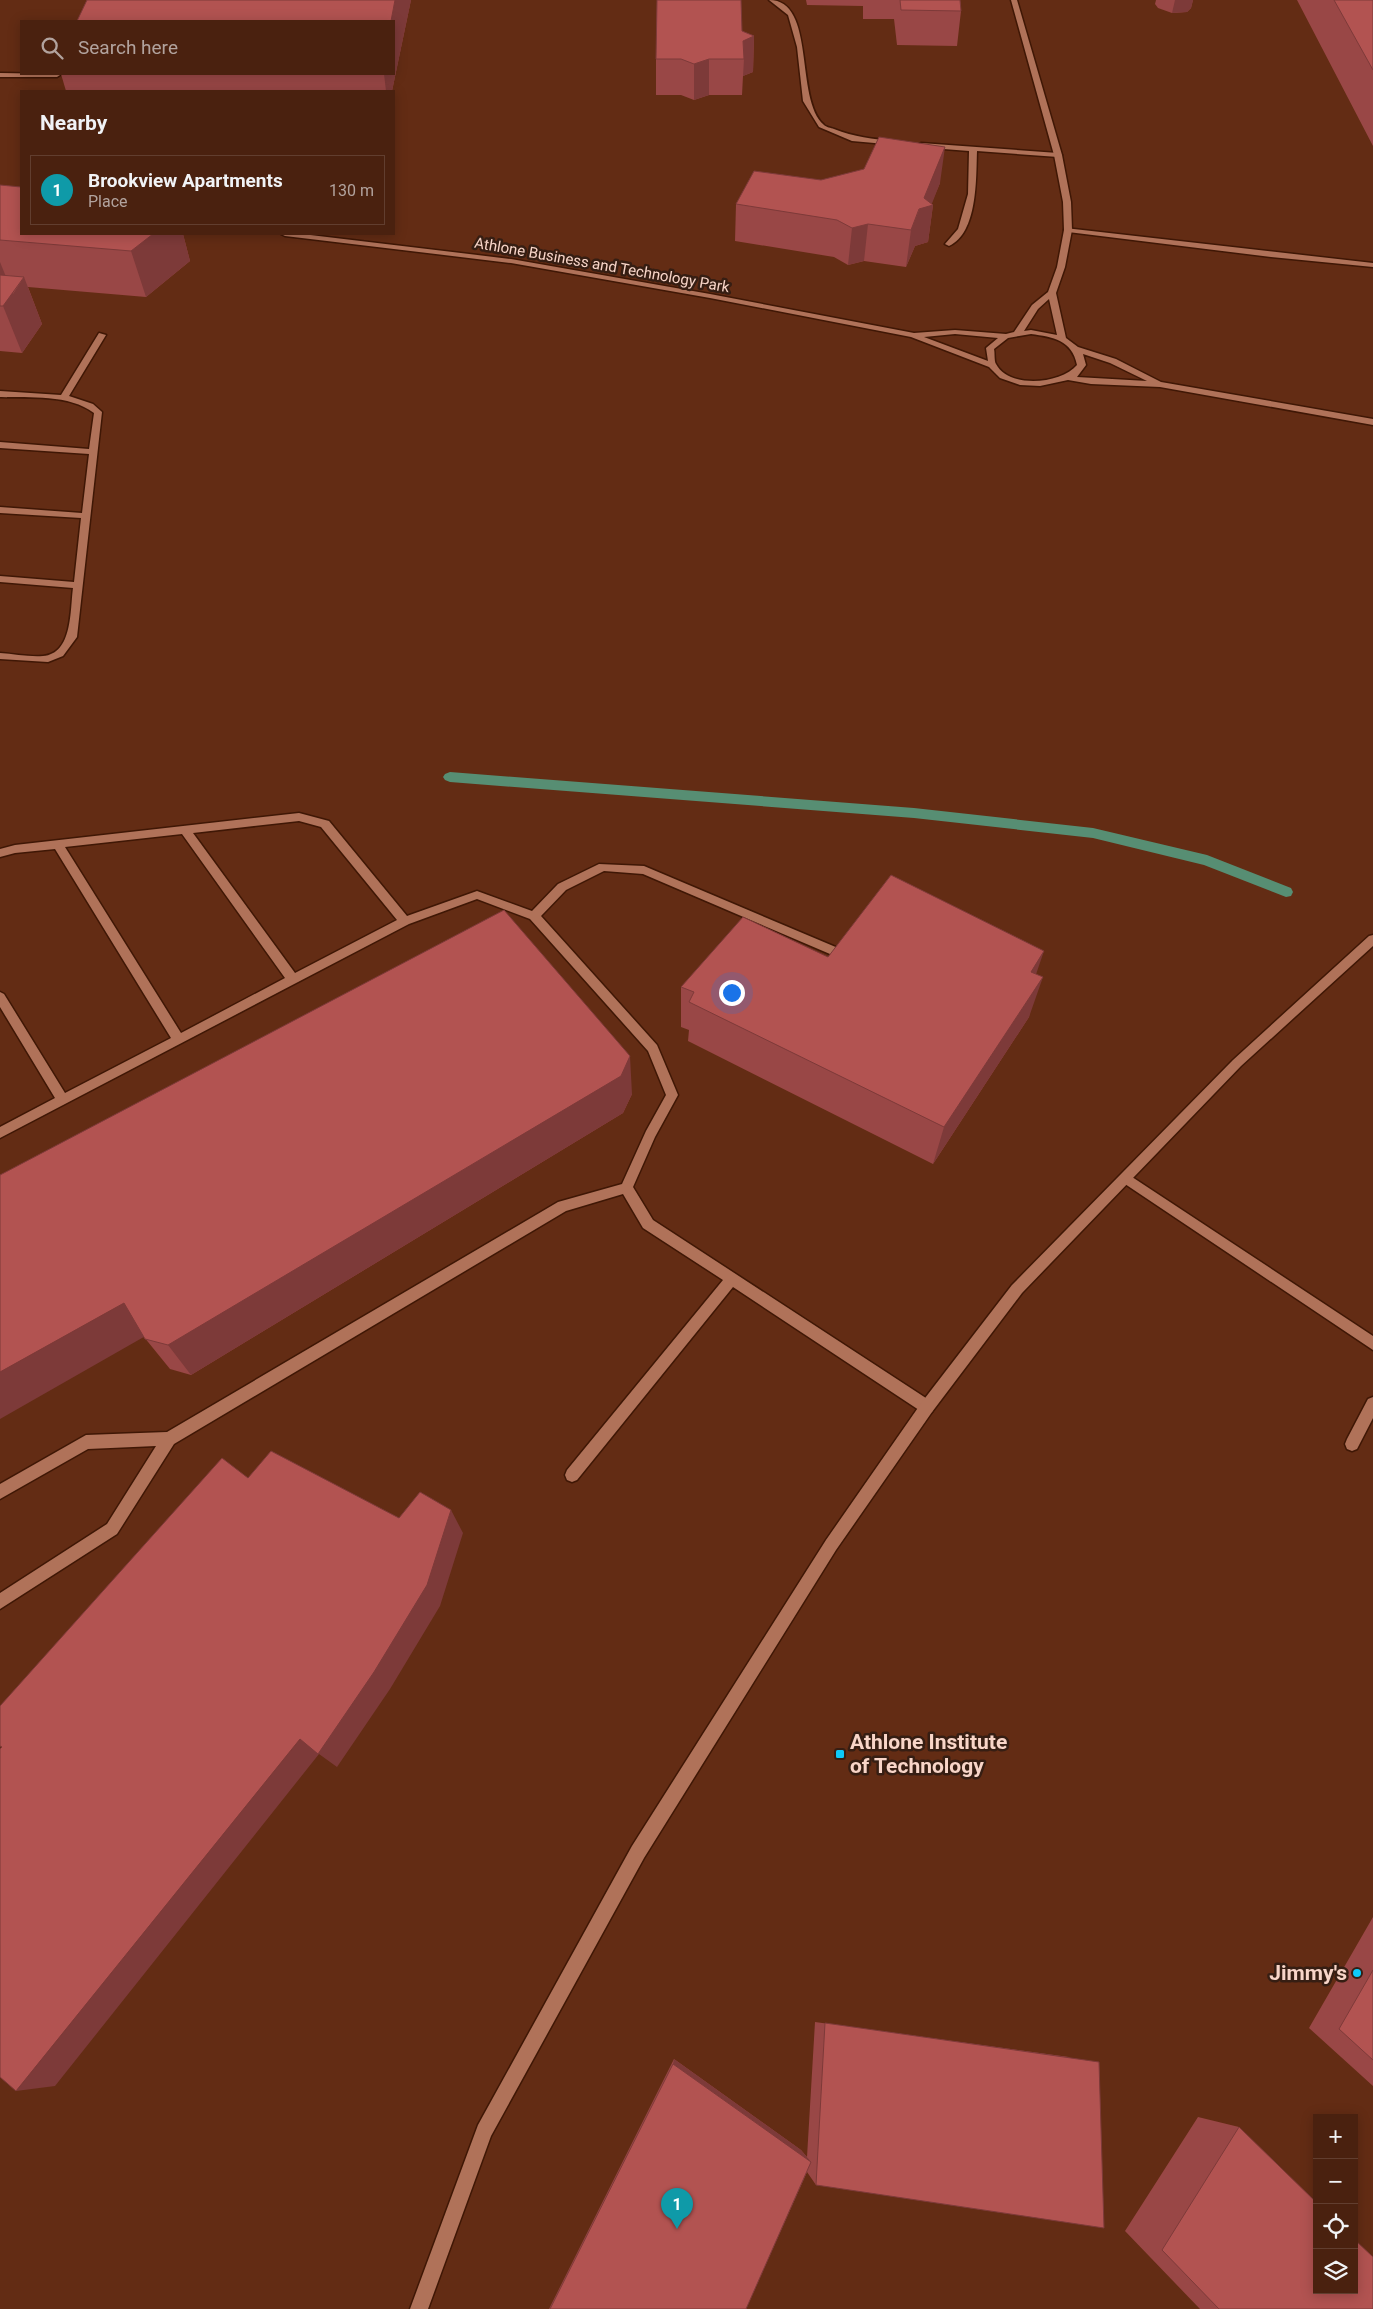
<!DOCTYPE html>
<html lang="en">
<head>
<meta charset="utf-8">
<style>
	:root { --surface:#4a210f; --page:#512918; --text:#f1f3f6; --muted:#b2a39e; --line:#613e2f; --accent:#0dcafa }
	body { margin:0; font-family:Roboto,sans-serif; background:var(--page); color:var(--text) }
	.controls { position:absolute; right:15px; bottom:15px; display:grid; overflow:hidden; border-radius:0px; box-shadow:0 2px 12px #0003 }
	.controls button { width:45px; height:45px; display:grid; place-items:center; padding:0; border:0; border-bottom:1px solid var(--line); background:var(--surface); color:var(--text); font:25px sans-serif }
	.you { position:absolute; left:731px; top:992px; width:18px; height:18px; margin:-12px; border:4px solid #fff; border-radius:50%; background:#1a73e8; box-shadow:0 0 0 8px #1a73e833 }
	.badge { display:grid; place-items:center; width:32px; height:32px; border-radius:50%; background:var(--accent); color:#fff; font-size:16px; font-weight:700 }
	.pin { position:absolute; translate:-50% -41px; filter:drop-shadow(0 1px 2px #0008) }
	.pin::after { content:''; position:absolute; top:26px; width:18px; height:15px; background:inherit; clip-path:polygon(0 0,100% 0,50% 100%) }
	.list { margin:0; padding:0; list-style:none }
	h2 { display:flex; justify-content:space-between; align-items:center; height:65px; margin:0; padding:0 20px; font-size:21px }
	h2 small { font-size:16px; font-weight:400; color:var(--muted) }
	.list li { display:grid; grid-template-columns:32px 1fr auto; gap:15px; align-items:center; box-sizing:border-box; height:70px; margin:0 10px 10px; padding:0 10px; border:1px solid var(--line); border-radius:0px }
	.list b { display:block; font-size:19px; white-space:nowrap }
	.list p { margin:0; font-size:16px; white-space:nowrap; color:var(--muted) }
	.list em { font-size:16px; font-style:normal; color:var(--muted) }
	.icon { flex:none; width:28px; height:28px; fill:none; stroke:currentColor; stroke-width:2; stroke-linecap:round; stroke-linejoin:round }
	.map { position:relative; flex:none; width:1373px; height:2309px; overflow:hidden }
	.search { position:absolute; background:var(--surface); box-shadow:0 2px 12px #0003; left:20px; top:20px; width:375px; height:55px; display:flex; align-items:center; gap:12px; box-sizing:border-box; padding:0 18px; border-radius:0px; color:var(--muted); font-size:19px }
	.panel { position:absolute; background:var(--surface); box-shadow:0 2px 12px #0003; left:20px; top:90px; width:375px; height:145px; border-radius:0px }
	.map>svg:first-child { display:block }
	.lines { fill:none; stroke-linecap:round; stroke-linejoin:round }
	.stream { fill:#578e73; fill-rule:evenodd }
	.lane-casing { stroke:#3f1705; stroke-width:3 }
	.street-casing { stroke:#3f1705; stroke-width:3 }
	.secondary-casing { stroke:#3f1705; stroke-width:3 }
	.lane { fill:#b07259; fill-rule:evenodd }
	.street { fill:#b07259; fill-rule:evenodd }
	.secondary { fill:#b07259; fill-rule:evenodd }
	.wall { fill:#994746 }
	.shaded-wall { fill:#7d3a39 }
	.building { fill:#b25351; stroke:#7d3a39 }
	.poi-dot { fill:#0dcafa; stroke:#361e13; stroke-width:2 }
	.labels { text-anchor:middle; stroke-width:5; stroke-linejoin:round; paint-order:stroke }
	.far-street-label { font-size:15px; fill:#f8d5c8; stroke:#361e13 }
	.near-poi-label { font-size:21px; font-weight:bold; fill:#f8d5c8; stroke:#361e13; text-anchor:start }
</style>
</head>
<body>
<div class="map">
<svg width="1373" height="2309" viewBox="0 0 1373 2309">
	<rect width="100%" height="100%" fill="#632c14"/>
	<g class="lines">
		<path class="stream" d="M450,772l464,36 179,20 114,27 84,33 2,4 -2,4 -5,1 -82,-32 -111,-27 -179,-20 -464,-36 -5,-2 -2,-3 2,-3z"/>
		<g class="lane-casing">
			<path id="lane" d="M769,0c48,0 25,99 55,125 2,2 7,3 10,4 20,8 39,10 60,12h3v4l-45,-4 -33,-14 -16,-26 -6,-54 -9,-32z
				M0,73l60,1v1l-3,2h-57z
				M921,143l137,10 4,2 -4,2 -81,-6c-1,27 1,82 -28,95l-4,-2 13,-15 10,-35 1,-43 -51,-4 -1,-2z
				M1065,228l308,35v4l-102,-10 -203,-25 -4,-2z
				M99,333l7,2 -37,61 24,8 9,8 -25,225 -14,19 -15,6 -48,-3v-6c14,1 29,4 43,3 30,-2 27,-47 30,-68l-73,-6v-6l74,6 7,-64 -81,-5v-6l82,6 7,-59 -89,-6v-6l89,7 5,-36c-25,-19 -64,-15 -94,-16v-6l61,4z
				M299,813l30,8 78,95 70,-25 55,20 26,-27 41,-20 45,2 194,82 2,3 -2,3h-8l-187,-80 -39,-3 -38,19 -25,26 116,129 21,50 -23,42 -22,50 20,33 279,182 2,5 -2,5 -5,2 -5,-2 -189,-125 -156,193 -5,2 -5,-2 -2,-5 2,-5 156,-190 -80,-52 -20,-34 -57,17 -392,233 -57,90 -117,75v-16l107,-69 49,-78 -68,3 -88,50v-15l86,-49 81,-3 391,-230 64,-18 24,-53 20,-36 -18,-44 -118,-132 -53,-20 -68,25 -409,214v-11l55,-29 -55,-91v-15l4,2 61,99 106,-55 -116,-189 -40,4 -15,4v-8l15,-4zM299,821l22,6 76,93 -102,53 -102,-140zM182,834l103,144 -104,55 -116,-186z
				M1126,1173l247,163v14l-251,-168 -2,-4 2,-4z
				M1373,1397v21l-16,31 -5,2 -5,-2 -2,-5 2,-5 21,-40z"/>
		</g>
		<g class="street-casing">
			<path id="street" d="M1011,0h6l45,155 9,47 1,28 -7,37 -9,26 10,45 12,9 38,12 45,23 212,37v6l-213,-38 -69,-3 -23,-4 -28,6 -20,-1 -20,-7 -11,-11 -78,-30 -201,-39 -199,-35 -226,-27 -4,-2h21l209,25 199,35 204,39 41,-3 51,4 8,-2 18,-27 16,-13 9,-25 7,-37 -1,-28 -9,-47zM1049,299l8,36 -26,-5 -7,1 14,-22zM955,334l43,4 -12,10 2,13 -64,-24zM1031,334c22,3 41,6 46,31 -16,19 -68,24 -81,-1 -2,-3 -1,-11 -2,-15l14,-11zM1083,354l27,9 37,18 -70,-4 9,-12z"/>
		</g>
		<g class="secondary-casing">
			<path id="secondary" d="M1373,935v11l-132,120 -219,227 -90,119 -96,138 -192,308 -153,278 -63,173h-18l68,-184 154,-279 194,-306 96,-138 90,-117 221,-225 136,-124z"/>
		</g>
		<use href="#lane" class="lane"/>
		<use href="#street" class="street"/>
		<use href="#secondary" class="secondary"/>
	</g>
	<path class="wall" d="M87,0h324l-19,91h-326l-5,-17h333v-53z
		M806,0h154l1,11 -4,35 -60,-1 -3,-26h-31v-13l-56,-1z
		M1156,0h37l-2,8 -4,4 -15,1 -14,-5 -3,-4z
		M1297,0h76v146z
		M742,31l12,5 -1,36 -10,4 -1,19h-33l-15,5 -13,-5h-25v-36z
		M821,180l119,3 -9,21 2,1 -5,37 -13,4 -9,21 -42,-6 -16,4 -14,-8 -99,-16 1,-37z
		M0,185l183,49 7,27 -44,36 -118,-10 14,37 -20,29 -22,-2z
		M828,957l208,17 -7,43 -96,147 -245,-123 1,-11 -8,-3v-40z
		M632,1094l-9,19 -432,262 -21,-6 -26,-32 -144,-162z
		M1373,1917v169l-64,-58z
		M815,2022l254,35 -253,128 -9,-13 -61,137h-197l125,-250 127,91 6,7z
		M1198,2117l41,10 134,182h-173l-75,-78z"/>
	<path class="shaded-wall" d="M395,0h16l-19,91h-6l-2,-17h10v-53h-3z
		M1175,0h18l-2,8 -4,4 -15,1z
		M754,36l-1,36 -10,4 1,-17 -1,-18z
		M709,59v36l-15,5v-36z
		M945,147l-5,36 -9,23 2,-1 -5,37 -13,4 -9,21 5,-37z
		M868,224l-4,37 -16,4 4,-37z
		M153,234h30l7,27 -44,36 -15,-46z
		M0,262l13,32 11,-17 18,47 -20,29 -19,-47 -3,-6z
		M1044,951l-14,41 1,-20z
		M1043,977l-14,40 -96,147 11,-37z
		M630,1056l2,38 -9,19 -432,262 -23,-30z
		M124,1303l25,31 -149,85v-47z
		M451,1510l12,23 -23,73 -50,83 -53,78 -18,-13 -264,332 -39,5 284,-352z
		M674,2059l127,91 10,12 -138,-98z"/>
	<path class="building" d="M87,0h308l-4,21h-314z
		M657,0h84l1,31 12,5 -11,5 1,18h-35l-15,5 -13,-5h-25z
		M900,0h60l1,11 -60,-1z
		M1334,0h39v70z
		M879,137l66,10 -21,51 9,7 -14,4 -8,21 -43,-6 -16,4 -15,-8 -101,-16 18,-33 67,9 43,-11z
		M0,185l21,2v47h132l-22,17 -131,-11z
		M0,275l24,2 -21,29h-3z
		M891,875l153,76 -13,21 12,5 -99,150 -255,-125 5,-10 -13,-5 62,-70 85,40z
		M504,910l126,146 -9,20 -453,269 -23,-6 -21,-36 -124,69v-197z
		M271,1451l128,67 21,-26 31,18 -24,75 -53,87 -56,82 -18,-15 -284,352 -16,-14v-328l2,-2 -2,-1v-40l222,-248 26,20z
		M1373,1970v90l-34,-31z
		M825,2023l274,39 5,166 -288,-43z
		M673,2064l138,98 -65,147h-196z
		M1239,2127l78,76v87h37v-51l19,18v52h-154l-57,-59z"/>
	<g class="poi-dot">
		<rect x="835" y="1749" width="10" height="10" rx="2.5"/>
		<circle cx="1357" cy="1973" r="5"/>
	</g>
	<g class="labels">
		<g class="far-street-label">
			<text transform="translate(602 265) rotate(10)" y="5">Athlone Business and Technology Park</text>
		</g>
		<g class="near-poi-label">
			<text x="850" y="1749">Athlone Institute<tspan x="850" dy="24">of Technology</tspan></text>
			<text x="1347" y="1980" text-anchor="end">Jimmy's</text>
		</g>
	</g>
</svg>
<div class="controls">
<button>+</button>
<button>−</button>
<button><svg class="icon" aria-label="locate" viewBox="0 0 24 24"><circle cx="12" cy="12" r="6"/><path d="M12 2v4M12 18v4M2 12h4M18 12h4"/></svg></button>
<button><svg class="icon" aria-label="layers" viewBox="0 0 24 24"><path d="M12 4l9 5-9 5-9-5zM3 14l9 5 9-5"/></svg></button>
</div>
<div class="you"></div>
<div class="pin badge" style="left:677px;top:2229px;background:#0f9aa8">1</div>
<div class="search"><svg class="icon" aria-label="search" viewBox="0 0 24 24"><circle cx="10" cy="10" r="6"/><path d="M15 15l6 6"/></svg>Search here</div>
<section class="panel">
<h2>Nearby<small></small></h2>
<ul class="list">
<li><span class="badge" style="background:#0f9aa8">1</span><div><b>Brookview Apartments</b><p>Place</p></div><em>130 m</em></li>
</ul>
</section>
</div>
</body>
</html>
